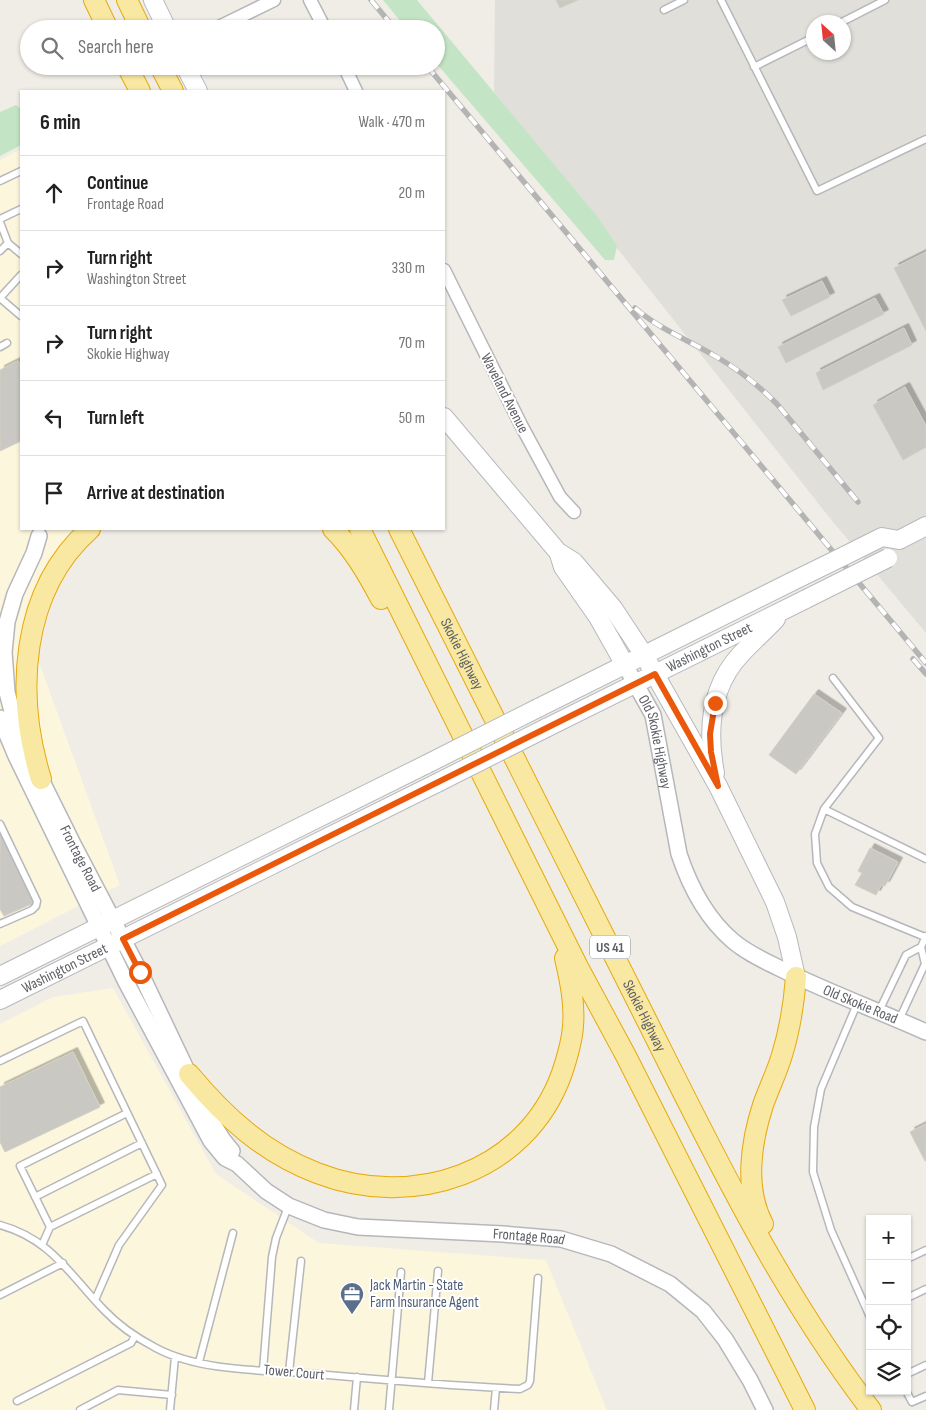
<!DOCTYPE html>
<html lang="en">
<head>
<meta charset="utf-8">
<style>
	:root { --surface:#fff; --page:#f6f6f6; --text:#222; --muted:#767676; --line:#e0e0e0 }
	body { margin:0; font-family:"Sofia Sans Condensed",sans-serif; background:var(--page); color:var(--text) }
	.controls { position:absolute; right:15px; bottom:15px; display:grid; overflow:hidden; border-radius:0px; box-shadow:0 1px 4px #0004 }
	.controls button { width:45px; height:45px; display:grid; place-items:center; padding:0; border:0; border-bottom:1px solid var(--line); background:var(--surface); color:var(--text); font:25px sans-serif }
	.compass { position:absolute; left:806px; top:15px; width:45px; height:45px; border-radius:50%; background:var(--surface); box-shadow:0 1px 4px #0004; rotate:333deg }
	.stop { position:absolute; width:15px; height:15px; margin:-11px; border:4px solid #ea580c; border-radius:50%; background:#fff }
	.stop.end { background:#ea580c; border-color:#fff; box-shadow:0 1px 5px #0008 }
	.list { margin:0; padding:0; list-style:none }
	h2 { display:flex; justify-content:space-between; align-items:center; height:65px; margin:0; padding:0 20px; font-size:21px }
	h2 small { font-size:16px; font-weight:400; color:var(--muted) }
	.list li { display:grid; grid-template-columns:32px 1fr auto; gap:15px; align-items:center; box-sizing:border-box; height:75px; padding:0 20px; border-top:1px solid var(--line) }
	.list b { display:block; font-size:19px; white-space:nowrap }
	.list p { margin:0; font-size:16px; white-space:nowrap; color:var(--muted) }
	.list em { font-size:16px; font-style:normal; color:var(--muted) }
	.icon { flex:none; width:28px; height:28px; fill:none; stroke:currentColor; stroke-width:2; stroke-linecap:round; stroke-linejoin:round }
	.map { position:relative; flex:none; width:926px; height:1410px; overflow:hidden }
	.search { position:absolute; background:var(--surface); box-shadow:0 1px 4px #0004; left:20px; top:20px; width:425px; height:55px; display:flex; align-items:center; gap:12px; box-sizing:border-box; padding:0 18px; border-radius:28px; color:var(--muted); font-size:19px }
	.panel { position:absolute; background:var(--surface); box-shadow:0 1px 4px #0004; left:20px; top:90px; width:425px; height:440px; border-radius:0px }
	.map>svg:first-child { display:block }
	.commercial { fill:#fcf6dd }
	.industrial { fill:#e0dfda; fill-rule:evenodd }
	.green { fill:#c4e5c5 }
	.building { fill:#cac8c2; stroke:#d3cfc4; filter:url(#shadow) }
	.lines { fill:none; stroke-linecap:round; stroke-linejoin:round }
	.service-casing { stroke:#b6b7bb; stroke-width:9 }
	.minor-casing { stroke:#b6b7bb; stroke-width:15 }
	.tertiary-casing { stroke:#b6b7bb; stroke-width:18 }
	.secondary-casing { stroke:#b7b9be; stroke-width:20 }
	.trunk-casing { stroke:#e7a90d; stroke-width:22 }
	.service { stroke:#fff; stroke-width:6 }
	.minor { stroke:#fff; stroke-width:12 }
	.tertiary { stroke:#fff; stroke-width:15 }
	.secondary { stroke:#fff; stroke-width:18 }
	.trunk { stroke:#f8e8a2; stroke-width:20 }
	.rail-casing { stroke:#b4b4b5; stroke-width:5.5 }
	.rail { stroke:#fff; stroke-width:4; stroke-dasharray:11; stroke-linecap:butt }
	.secondary-bridge-casing { stroke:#b7b9be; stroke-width:20; stroke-linecap:butt }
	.secondary-bridge { stroke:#fff; stroke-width:18 }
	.route { stroke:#ea580c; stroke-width:6 }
	.labels { text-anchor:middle; stroke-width:4; stroke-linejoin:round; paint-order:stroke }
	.shield { fill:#fff; stroke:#8e9093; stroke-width:1 }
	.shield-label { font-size:14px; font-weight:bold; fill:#5d6065 }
	.street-label { font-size:15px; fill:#5d6065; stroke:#fff }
	.service-label { font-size:15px; fill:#4e5e75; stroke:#fff; text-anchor:start }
</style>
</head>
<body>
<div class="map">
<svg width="926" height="1410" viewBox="0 0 926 1410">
	<defs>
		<filter id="shadow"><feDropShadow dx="4.5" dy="-4.5" stdDeviation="0" flood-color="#0004"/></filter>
	</defs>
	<rect width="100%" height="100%" fill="#efede5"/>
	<path class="commercial" d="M21,149v380h54l-51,92 96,264 -120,61v-786z
		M113,988l103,186 103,69 227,17 61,150h-607v-386l53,-27z"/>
	<path class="industrial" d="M495,0h431v633l-97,-116 -335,-425zM814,22h30v30h-30z"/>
	<path class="green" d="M383,0h34l180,216 20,30 -3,14h-9l-169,-197v-34h-29z
		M16,105l5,4v36l-21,11v-44z"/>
	<path class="building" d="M556,0h22l-18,8z
		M926,252v79l-32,-63z
		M822,281l8,16 -39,19 -9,-16z
		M875,298l9,16 -98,49 -8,-16z
		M904,328l8,17 -89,45 -7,-17z
		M18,361l3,7v73l-21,10v-81z
		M905,387l21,39v21l-23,13 -30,-55z
		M814,694l28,19 -46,61 -27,-19z
		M0,833l34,70 -30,13 -4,-7z
		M870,848l28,14 -13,24 -4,-1 -5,10 -21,-10 7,-12 -4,-2z
		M73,1052l27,55 -95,45 -5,-10v-55z
		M926,1124v37h-1l-15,-29z"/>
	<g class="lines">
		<g class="service-casing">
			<path id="service" d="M721,0l96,191 109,-52
				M664,10l20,-10
				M842,22l43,-22
				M754,67l60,-30
				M0,181l21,-10
				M0,219l21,-10
				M0,222l8,21 -8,8
				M8,243l13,11
				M0,298l21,-23
				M0,298l21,18
				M0,347l7,-4
				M833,678l46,60 -55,71 -9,25 2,29 12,24 23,20 73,30
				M824,809l102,50
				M0,824l37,77 -1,5 -4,4 -32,14
				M857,1004l-36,85 -7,38 -1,45 18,58 39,87
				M879,1011l27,-56 15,-8
				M899,1020l26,-56 -4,-17 5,-11
				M0,1061l83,-40 79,164 -43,60 -24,55
				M35,1197l107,-54
				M0,1225c51,14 70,50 104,85 15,16 33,28 52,38 45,24 109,22 160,26 68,6 136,12 204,15l8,-4 2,-4 8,-103
				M50,1227l107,-53
				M42,1245l8,-18 -30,-61 107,-53
				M907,1259l19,-9
				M0,1295l63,-32
				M907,1298l19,-9
				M199,1362l34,-129
				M263,1370l9,-113 4,-19 12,-31
				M289,1372l12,-111
				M907,1374l19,-9
				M428,1383l10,-112
				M906,1391l6,11 14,-6
				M17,1401l114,-58 4,-7
				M80,1410l38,-20 54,5
				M170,1410l5,-53
				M354,1410l3,-33
				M389,1410l12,-138
				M494,1410l2,-22"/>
		</g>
		<g class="minor-casing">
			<path id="minor" d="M310,0l15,29
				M215,29l59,-29
				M344,66l12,25
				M444,270l77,155 39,72 14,15"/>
		</g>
		<g class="tertiary-casing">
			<g id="tertiary">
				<path id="s1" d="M39,536l-5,17 -19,41 -8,28 -3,30 3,40 10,39 57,115 66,126 70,147 13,21 9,11"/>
				<path id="s2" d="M625,665l28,50 26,139c11,33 28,65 54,87 14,12 30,19 46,27 48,24 98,42 147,64"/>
				<path id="s3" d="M0,718l16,38 110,226 85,159 14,17 12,6 29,27 23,15 35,14 34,7 145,7 58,5 50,15 59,30 33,27 22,28 25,41 15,30"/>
			</g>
		</g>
		<g class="secondary-casing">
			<g id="secondary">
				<path d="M153,0l14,29"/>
				<path d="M185,66l13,25"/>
				<path d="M444,417l114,135 16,10 39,46 31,47 74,131 57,116 12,35 9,40"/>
				<path d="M559,554l4,13 35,50 27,48"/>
				<path d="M844,556l38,-19 17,3 27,-14"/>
				<path d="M538,708l253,-126"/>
				<path id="s4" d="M546,728l260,-129"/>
				<path d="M715,773c-8,-42 -5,-86 26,-119 11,-12 24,-23 35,-35"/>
				<path d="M0,976l427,-212"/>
				<path id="s5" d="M0,1000l437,-217"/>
			</g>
		</g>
		<g class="trunk-casing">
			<g id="trunk">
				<path d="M94,0l14,29"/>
				<path d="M127,0l14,29"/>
				<path d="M127,66l13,25"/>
				<path d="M160,66l13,25"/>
				<path d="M333,529c21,21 34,44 48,70"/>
				<path d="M360,529l218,438 48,89 179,354"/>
				<path id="s6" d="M399,529c80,158 160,317 240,476 70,139 137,281 232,405"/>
				<path d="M41,779c-26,-84 -21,-188 49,-250"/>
				<path d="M189,1074c36,43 75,79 128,99 95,37 209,1 245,-100 5,-15 10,-31 11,-47 2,-23 -3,-46 -8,-68"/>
				<path d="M763,1224c-19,-35 -12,-82 0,-119 6,-17 14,-33 19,-50 8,-26 12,-52 14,-78"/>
			</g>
		</g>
		<use href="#service" class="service"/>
		<use href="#minor" class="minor"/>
		<use href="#tertiary" class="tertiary"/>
		<use href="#secondary" class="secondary"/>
		<use href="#trunk" class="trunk"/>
		<g class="rail-casing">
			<path id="rail" d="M371,0l24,29
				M427,66l499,597
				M635,308c24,21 53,32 80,48 23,13 43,29 62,48l81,98
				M913,659l13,15"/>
		</g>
		<use href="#rail" class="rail"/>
		<g class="secondary-bridge-casing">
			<path id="secondary-bridge" d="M791,582l53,-26
				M806,599l82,-41
				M427,764l111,-56
				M437,783l109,-55"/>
		</g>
		<use href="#secondary-bridge" class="secondary-bridge"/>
	</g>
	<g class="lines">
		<path class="route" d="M140,972l-17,-33 532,-265 63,112 -7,-34 -1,-18 5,-31"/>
	</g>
	<defs>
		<g id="office-pin" transform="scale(1.25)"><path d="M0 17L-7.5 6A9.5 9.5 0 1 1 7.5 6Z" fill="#5c6f8a" stroke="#fff"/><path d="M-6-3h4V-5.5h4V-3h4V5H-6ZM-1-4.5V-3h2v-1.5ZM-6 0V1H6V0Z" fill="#fff"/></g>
	</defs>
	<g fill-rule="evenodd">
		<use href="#office-pin" x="352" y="1294"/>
	</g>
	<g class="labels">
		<rect class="shield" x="590" y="935.5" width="40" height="23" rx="4"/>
		<g class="shield-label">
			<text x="610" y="952">US 41</text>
		</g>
		<g class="street-label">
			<text transform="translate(505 393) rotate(63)" y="5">Waveland Avenue</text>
			<text dy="5" stroke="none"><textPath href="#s4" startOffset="182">Washington Street</textPath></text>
			<text dy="5" stroke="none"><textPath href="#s6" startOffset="140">Skokie Highway</textPath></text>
			<text dy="5" stroke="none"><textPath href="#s2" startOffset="84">Old Skokie Highway</textPath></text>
			<text dy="5" stroke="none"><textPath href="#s1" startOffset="345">Frontage Road</textPath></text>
			<text dy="5" stroke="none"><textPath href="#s5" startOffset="72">Washington Street</textPath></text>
			<text dy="5" stroke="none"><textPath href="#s2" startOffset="445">Old Skokie Road</textPath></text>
			<text dy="5" stroke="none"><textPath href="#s6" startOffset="545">Skokie Highway</textPath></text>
			<text dy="5" stroke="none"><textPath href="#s3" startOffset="819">Frontage Road</textPath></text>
			<text transform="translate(294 1372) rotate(5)" y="5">Tower Court</text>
		</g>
		<g class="service-label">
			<text x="370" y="1290">Jack Martin - State<tspan x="370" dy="17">Farm Insurance Agent</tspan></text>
		</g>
	</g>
</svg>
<div class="controls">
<button>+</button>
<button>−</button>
<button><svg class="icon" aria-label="locate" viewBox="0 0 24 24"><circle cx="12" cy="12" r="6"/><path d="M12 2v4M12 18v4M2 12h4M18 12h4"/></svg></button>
<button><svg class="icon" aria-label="layers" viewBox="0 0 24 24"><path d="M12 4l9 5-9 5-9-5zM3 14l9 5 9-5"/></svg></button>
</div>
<svg class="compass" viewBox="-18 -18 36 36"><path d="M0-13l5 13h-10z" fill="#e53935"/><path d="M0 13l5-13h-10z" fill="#767676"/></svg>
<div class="stop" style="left:140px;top:972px"></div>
<div class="stop end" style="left:715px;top:703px"></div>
<div class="search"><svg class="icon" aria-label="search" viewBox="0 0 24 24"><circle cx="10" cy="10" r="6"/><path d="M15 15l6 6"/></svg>Search here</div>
<section class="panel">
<h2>6 min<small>Walk · 470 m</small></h2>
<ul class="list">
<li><svg class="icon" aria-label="ahead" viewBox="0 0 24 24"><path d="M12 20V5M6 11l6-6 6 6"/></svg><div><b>Continue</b><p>Frontage Road</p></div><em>20 m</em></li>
<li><svg class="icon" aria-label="right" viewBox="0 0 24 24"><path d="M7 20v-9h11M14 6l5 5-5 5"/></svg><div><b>Turn right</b><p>Washington Street</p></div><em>330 m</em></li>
<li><svg class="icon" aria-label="right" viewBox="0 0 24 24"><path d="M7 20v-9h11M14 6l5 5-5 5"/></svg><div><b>Turn right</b><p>Skokie Highway</p></div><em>70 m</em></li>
<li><svg class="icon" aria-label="left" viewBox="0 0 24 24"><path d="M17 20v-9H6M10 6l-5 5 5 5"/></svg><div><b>Turn left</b></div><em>50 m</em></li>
<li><svg class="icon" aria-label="arrive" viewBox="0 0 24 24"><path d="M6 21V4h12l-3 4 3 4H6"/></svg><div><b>Arrive at destination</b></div></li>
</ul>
</section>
</div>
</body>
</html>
